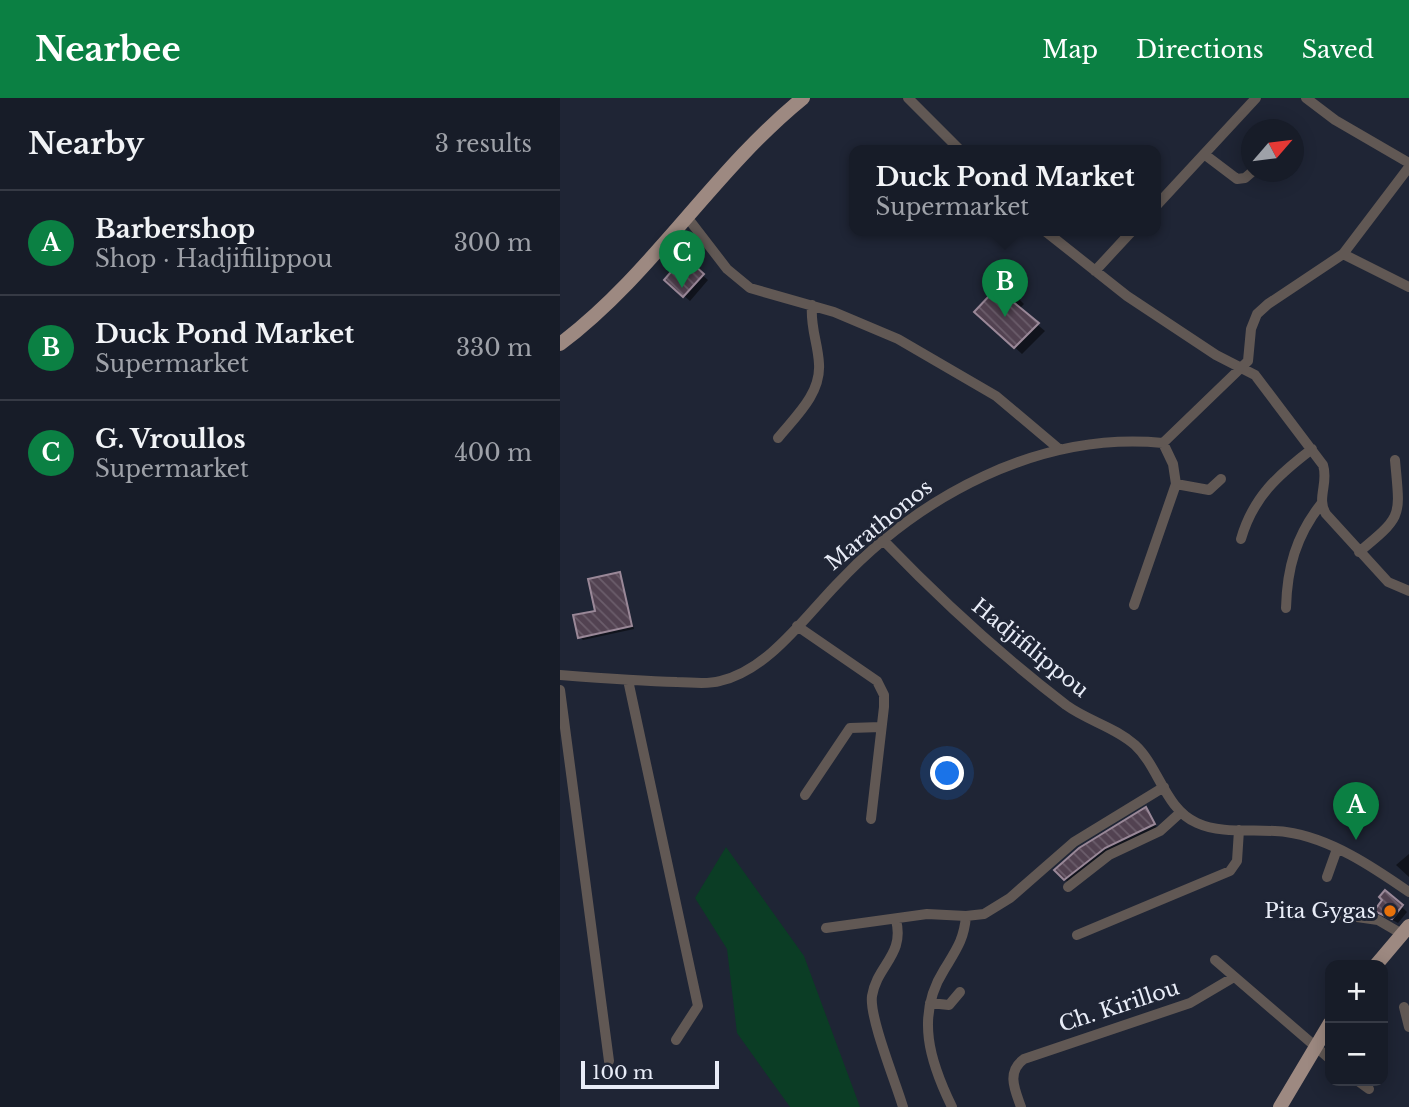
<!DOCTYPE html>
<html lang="en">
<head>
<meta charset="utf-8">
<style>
	:root { --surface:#171c28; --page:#242934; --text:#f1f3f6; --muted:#9ea1a8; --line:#363a45; --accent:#0b8043 }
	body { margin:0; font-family:"Libre Baskerville",serif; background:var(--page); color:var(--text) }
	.controls { position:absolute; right:21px; bottom:21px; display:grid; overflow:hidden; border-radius:14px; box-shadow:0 4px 18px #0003 }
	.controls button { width:63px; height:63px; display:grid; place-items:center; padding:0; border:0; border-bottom:2px solid var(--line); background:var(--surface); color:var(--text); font:35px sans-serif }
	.compass { position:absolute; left:681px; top:21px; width:63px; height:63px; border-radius:50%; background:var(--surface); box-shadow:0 4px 18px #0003; rotate:62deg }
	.scale { position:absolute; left:21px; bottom:18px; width:138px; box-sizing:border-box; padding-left:7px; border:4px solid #e8ecf7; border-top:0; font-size:19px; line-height:24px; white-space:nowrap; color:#e8ecf7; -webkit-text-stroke:5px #1f2535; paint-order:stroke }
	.you { position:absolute; left:388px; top:676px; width:24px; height:24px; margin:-18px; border:5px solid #fff; border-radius:50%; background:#1a73e8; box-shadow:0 0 0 10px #1a73e833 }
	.badge { display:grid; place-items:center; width:46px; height:46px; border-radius:50%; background:var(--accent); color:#fff; font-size:23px; font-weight:700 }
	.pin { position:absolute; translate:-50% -58px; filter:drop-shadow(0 2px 4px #0008) }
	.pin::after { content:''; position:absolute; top:37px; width:24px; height:21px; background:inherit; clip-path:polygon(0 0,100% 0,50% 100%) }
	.popup { position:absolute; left:289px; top:47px; width:312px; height:91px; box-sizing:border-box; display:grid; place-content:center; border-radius:14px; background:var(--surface); filter:drop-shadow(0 2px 5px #0005); font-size:23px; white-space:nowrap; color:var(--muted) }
	.popup b { font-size:26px; color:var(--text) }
	.popup::after { content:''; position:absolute; left:50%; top:100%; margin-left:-14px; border:14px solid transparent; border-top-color:var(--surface) }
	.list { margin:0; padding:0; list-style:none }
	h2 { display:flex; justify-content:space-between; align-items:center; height:91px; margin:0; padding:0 28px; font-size:30px }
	h2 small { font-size:23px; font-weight:400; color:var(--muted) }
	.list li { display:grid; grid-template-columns:46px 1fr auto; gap:21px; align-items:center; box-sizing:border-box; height:105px; padding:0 28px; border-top:2px solid var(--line) }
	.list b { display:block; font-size:26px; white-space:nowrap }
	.list p { margin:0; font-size:23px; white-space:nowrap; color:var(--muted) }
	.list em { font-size:23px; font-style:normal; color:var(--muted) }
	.map { position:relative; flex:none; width:849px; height:1009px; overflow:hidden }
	header { display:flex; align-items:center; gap:42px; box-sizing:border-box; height:98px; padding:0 35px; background:var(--accent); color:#fff }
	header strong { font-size:33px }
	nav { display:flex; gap:38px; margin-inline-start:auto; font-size:24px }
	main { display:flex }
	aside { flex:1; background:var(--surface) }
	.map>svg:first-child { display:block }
	.grass { fill:#0b3d25 }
	.shadow { fill:#0007 }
	.building { fill:url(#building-back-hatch); stroke:#9a8898; stroke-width:2 }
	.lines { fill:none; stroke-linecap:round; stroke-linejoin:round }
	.minor { stroke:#615854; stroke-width:10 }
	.major { stroke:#9d8981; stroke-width:14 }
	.food-dot { fill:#e8710a; stroke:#1f2535; stroke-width:2.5 }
	.labels { text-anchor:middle; stroke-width:6; stroke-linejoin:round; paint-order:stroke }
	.street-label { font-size:21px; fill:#e8ecf7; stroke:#1f2535 }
	.poi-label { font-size:21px; fill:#e8ecf7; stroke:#1f2535; text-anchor:end }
</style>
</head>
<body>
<header>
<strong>Nearbee</strong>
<nav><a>Map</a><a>Directions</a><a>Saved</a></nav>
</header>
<main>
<aside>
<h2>Nearby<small>3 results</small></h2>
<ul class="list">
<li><span class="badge">A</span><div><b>Barbershop</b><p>Shop · Hadjifilippou</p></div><em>300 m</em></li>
<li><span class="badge">B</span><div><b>Duck Pond Market</b><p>Supermarket</p></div><em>330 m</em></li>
<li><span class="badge">C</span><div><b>G. Vroullos</b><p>Supermarket</p></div><em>400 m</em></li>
</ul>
</aside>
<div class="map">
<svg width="849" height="1009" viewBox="0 0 849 1009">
	<defs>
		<pattern id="building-back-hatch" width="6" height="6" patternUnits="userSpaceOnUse" patternTransform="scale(1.75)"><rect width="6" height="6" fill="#524251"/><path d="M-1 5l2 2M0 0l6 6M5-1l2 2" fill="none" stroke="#6b5d6b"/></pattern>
	</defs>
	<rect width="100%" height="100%" fill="#1f2535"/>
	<path class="grass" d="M166,749l78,109 56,151h-70l-53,-74 -10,-84 -32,-51z"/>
	<path class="shadow" d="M134,170l14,12 -18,21 -24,-21 21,-4z
		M456,187l7,7 -5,6 6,6 -5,5 26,22 -23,23 -38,-35z
		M59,476l15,55 -51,11 -3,-3z
		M586,711l11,19 -89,54 -12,-12z
		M849,756v23l-13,-12z
		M841,808l6,6 -9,11 -22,-12z"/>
	<path class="building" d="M117,167l10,9 7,-9 10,9 -21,23 -19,-17z
		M448,178l9,8 -6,6 7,6 -6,5 27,22 -25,25 -40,-36z
		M60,474l12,54 -54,12 -5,-23 22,-4 -7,-32z
		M586,709l9,17 -50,24 -41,32 -10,-10 25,-22z
		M825,792l18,15 -11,14 -18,-8 8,-11 -3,-3z"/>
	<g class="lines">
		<path class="minor" d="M348,0l53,53
			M746,0l29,22 74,43
			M644,56l33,25 8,-1 7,-6
			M596,108l100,-108
			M127,119l40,52 23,19 84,24 64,27 98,57 63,53
			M485,133l82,65 89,59 39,20 68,90c6,18 -7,33 3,49l62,68 21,9
			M783,156l66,33
			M535,173l37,-40
			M218,340c17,-21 43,-44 41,-74 -1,-21 -9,-37 -7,-59
			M616,386l33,6 12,-11
			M681,441c12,-42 37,-64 71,-90
			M325,444c56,58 117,114 181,163 22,16 49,22 69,40 24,22 30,64 62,78 26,12 61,5 89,9 44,6 87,35 123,60
			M799,454c45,-37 41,-35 36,-92
			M574,507l42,-121 -3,-20 -10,-21
			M726,510c1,-40 10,-72 35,-104
			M237,528l80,55 7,14v12l-13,112
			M0,577c39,3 78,6 117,7 14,0 29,3 43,-1 48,-11 84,-63 117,-97 82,-88 202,-153 326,-141l85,-82 3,-32 6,-15 11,-10 75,-50 66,-87
			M68,582l70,326 -22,34
			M0,592l49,371
			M245,697l45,-67 31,-1
			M767,779l10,-28
			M508,789l41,-32 51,-24 21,-19
			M776,816l42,6 24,14
			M336,822c9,35 -19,45 -24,76 -3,21 24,87 31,111
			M266,830l101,-14 39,2 18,-2 26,-16 64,-56 90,-55
			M517,837l153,-64 7,-10 2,-31
			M655,862l115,99
			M370,905l19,2 11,-13
			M844,909l5,20
			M798,983l11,8
			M392,1009c-22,-45 -37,-91 -8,-137 12,-20 20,-30 22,-54
			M461,1009c-6,-17 -15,-35 3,-48l166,-56 44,-26"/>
		<path class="major" d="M0,246c93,-70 153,-173 243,-246
			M816,867l33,-39
			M720,1009l50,-84"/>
	</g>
	<circle class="food-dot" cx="830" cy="813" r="7"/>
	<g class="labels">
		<g class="street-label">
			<text transform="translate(319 427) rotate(-39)" y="7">Marathonos</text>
			<text transform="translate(470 550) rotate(39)" y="7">Hadjifilippou</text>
			<text transform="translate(559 908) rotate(-18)" y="7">Ch. Kirillou</text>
		</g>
		<g class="poi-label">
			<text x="816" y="820">Pita Gygas</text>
		</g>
	</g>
</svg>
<div class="controls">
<button>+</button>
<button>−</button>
</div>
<svg class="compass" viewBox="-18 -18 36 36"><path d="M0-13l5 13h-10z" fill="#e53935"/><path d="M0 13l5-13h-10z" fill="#9ea1a8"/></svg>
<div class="scale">100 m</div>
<div class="you"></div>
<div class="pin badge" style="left:796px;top:742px">A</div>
<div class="pin badge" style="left:445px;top:219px">B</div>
<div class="popup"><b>Duck Pond Market</b>Supermarket</div>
<div class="pin badge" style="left:122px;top:190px">C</div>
</div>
</main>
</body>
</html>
